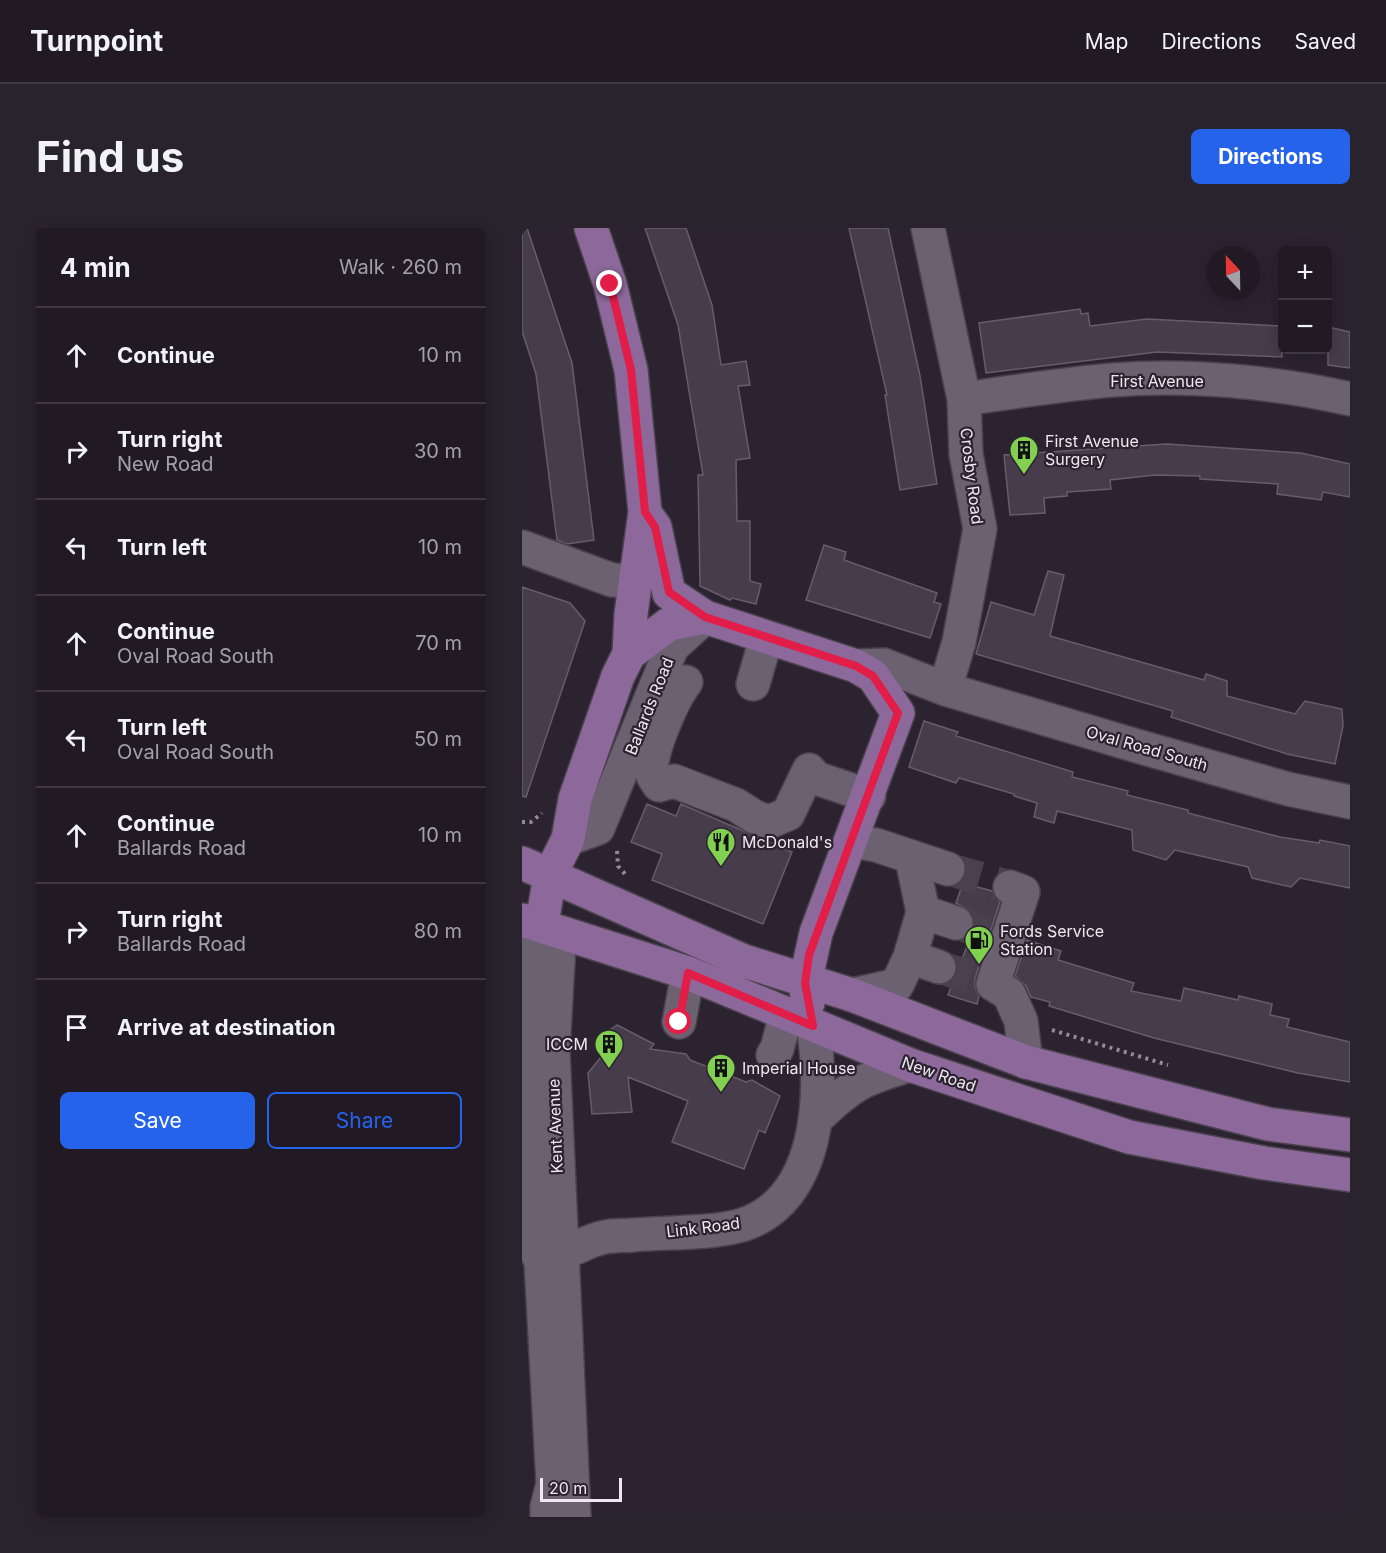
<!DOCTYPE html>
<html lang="en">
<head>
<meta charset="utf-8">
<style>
	:root { --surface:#211a25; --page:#29232d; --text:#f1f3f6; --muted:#a2a1a7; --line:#3e3842; --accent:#2563eb }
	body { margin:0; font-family:Inter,sans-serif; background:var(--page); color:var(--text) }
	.controls { position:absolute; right:18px; top:18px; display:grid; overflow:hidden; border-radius:9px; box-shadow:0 3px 15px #0003 }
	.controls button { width:54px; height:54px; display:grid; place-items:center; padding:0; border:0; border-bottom:2px solid var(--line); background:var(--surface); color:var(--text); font:30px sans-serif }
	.compass { position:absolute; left:684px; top:18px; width:54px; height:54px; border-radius:50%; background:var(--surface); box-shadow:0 3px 15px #0003; rotate:338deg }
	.scale { position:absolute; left:18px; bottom:15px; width:82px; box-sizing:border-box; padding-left:6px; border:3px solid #eee8f1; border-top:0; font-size:16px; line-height:21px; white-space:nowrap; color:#eee8f1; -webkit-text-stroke:4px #2c2331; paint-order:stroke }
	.stop { position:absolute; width:18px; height:18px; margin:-14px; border:4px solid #e11d48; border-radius:50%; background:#fff }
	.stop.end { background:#e11d48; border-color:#fff; box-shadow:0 2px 6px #0008 }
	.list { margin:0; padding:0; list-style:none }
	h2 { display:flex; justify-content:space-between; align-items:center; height:78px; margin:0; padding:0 24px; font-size:26px }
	h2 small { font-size:20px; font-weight:400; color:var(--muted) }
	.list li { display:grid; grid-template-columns:39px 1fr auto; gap:18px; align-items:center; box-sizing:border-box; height:96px; padding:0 24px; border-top:2px solid var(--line) }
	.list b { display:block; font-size:22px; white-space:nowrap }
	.list p { margin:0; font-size:20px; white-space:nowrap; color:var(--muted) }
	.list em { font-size:20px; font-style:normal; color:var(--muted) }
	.actions { display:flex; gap:12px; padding:18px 24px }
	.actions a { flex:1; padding:14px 0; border:2px solid var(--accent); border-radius:9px; text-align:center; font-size:21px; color:var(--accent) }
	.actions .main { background:var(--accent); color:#fff }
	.icon { flex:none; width:33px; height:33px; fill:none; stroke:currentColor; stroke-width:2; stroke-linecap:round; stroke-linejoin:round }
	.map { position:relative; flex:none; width:828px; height:1289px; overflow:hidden; border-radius:9px }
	header { display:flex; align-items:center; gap:36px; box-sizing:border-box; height:84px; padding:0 30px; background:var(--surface); border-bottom:2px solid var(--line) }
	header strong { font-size:28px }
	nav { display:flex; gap:33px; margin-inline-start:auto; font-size:21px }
	.intro { display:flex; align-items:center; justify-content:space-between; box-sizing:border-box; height:144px; padding:0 36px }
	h1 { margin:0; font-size:42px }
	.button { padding:15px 27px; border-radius:9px; background:var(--accent); color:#fff; font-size:21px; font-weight:700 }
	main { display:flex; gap:36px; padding:0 36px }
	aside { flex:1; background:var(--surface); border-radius:9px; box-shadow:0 3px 15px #0003 }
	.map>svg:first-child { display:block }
	.building { fill:#463c4b; stroke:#675c6c; stroke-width:1.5 }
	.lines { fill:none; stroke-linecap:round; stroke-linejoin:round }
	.minor-tunnel { stroke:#49414e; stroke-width:33; stroke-dasharray:33 16; stroke-linecap:butt }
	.minor-casing { stroke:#49414c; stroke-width:36 }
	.major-casing { stroke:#49414c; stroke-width:36 }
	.path { stroke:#938b97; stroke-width:4; stroke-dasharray:3 4.5; stroke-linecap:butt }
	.minor { stroke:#6c6171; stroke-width:33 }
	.major { stroke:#8c699a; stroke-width:33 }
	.route { stroke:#e11d48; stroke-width:8 }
	.labels { text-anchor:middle; stroke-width:4.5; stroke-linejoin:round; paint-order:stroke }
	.street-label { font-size:16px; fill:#eee8f1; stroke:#2c2331 }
	.poi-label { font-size:16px; fill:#eee8f1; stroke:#2c2331; text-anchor:start }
</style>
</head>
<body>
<header>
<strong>Turnpoint</strong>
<nav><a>Map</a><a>Directions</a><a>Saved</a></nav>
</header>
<div class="intro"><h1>Find us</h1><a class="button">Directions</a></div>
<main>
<aside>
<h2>4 min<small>Walk · 260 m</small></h2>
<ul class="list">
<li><svg class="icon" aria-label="ahead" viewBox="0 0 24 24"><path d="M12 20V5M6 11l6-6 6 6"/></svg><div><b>Continue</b></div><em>10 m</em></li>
<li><svg class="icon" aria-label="right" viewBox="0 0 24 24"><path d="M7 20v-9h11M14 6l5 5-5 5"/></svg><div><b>Turn right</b><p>New Road</p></div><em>30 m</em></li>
<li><svg class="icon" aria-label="left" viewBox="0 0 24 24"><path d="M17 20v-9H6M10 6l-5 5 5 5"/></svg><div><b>Turn left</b></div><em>10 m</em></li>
<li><svg class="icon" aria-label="ahead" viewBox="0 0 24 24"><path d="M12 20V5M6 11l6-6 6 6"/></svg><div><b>Continue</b><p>Oval Road South</p></div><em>70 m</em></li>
<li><svg class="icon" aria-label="left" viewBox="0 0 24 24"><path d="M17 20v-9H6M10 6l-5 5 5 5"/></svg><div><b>Turn left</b><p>Oval Road South</p></div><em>50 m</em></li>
<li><svg class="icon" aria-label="ahead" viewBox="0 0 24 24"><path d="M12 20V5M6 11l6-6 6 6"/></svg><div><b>Continue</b><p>Ballards Road</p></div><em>10 m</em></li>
<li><svg class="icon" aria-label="right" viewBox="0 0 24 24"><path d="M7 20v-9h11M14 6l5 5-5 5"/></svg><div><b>Turn right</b><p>Ballards Road</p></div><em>80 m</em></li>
<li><svg class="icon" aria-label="arrive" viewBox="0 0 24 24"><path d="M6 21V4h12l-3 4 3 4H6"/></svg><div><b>Arrive at destination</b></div></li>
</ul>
<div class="actions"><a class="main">Save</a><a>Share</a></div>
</aside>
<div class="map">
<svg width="828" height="1289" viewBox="0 0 828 1289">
	<rect width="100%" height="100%" fill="#2c2331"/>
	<path class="building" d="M0,0h5l45,135 22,177 -27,4 -10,-4 -21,-166 -14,-43z
		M123,0h41l26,77 9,60 25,-4 4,24 -12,1 12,72 -14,2 1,61h13v60l11,3 -5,20 -24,-6 -2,2 -30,-14 -2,-111h5l-25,-150z
		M327,0h39l32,148 17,108 -37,6 -15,-95h2z
		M558,81l1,5 7,-1 2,13 57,-7 135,7v31l-125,-5 -171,21 -7,-50z
		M806,99l22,5v36l-22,-3z
		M644,216l135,9 49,11v33l-27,-5 -2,8 -44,-6 1,-10 -78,-5v-3l-45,-1 -45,5 1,9 -44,3v4l-23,2 1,15 -35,2 -6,-60z
		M302,317l22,7 -2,8 93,33 -3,9 7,2 -11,34 -124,-38z
		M526,343l16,4 -14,61 154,44 2,-6 21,7v15l68,18 10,-13 37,8 1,17 -8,38 -48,-10 -116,-37 2,-6 -197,-57 15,-52 43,13z
		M0,359l48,16 15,18 -59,176 -4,-1z
		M402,493l34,11 -2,4 117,36 -1,5 56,14 -1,4 61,15v3l92,24 39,6 1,-3 30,6v42l-50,-10 -9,9 -39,-9 -4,-11 -73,-17 -9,10 -33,-10 -1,-20 -75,-19 -3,12 -20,-6 3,-14 -23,-7v-2l-55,-16 -3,5 -47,-16z
		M125,576l29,12 5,-12 111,48 -29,72 -111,-44 10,-26 -31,-12z
		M441,655l29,8 8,11 -25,76v9l4,9 -2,8 -29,-9 26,-67v-8l-4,-9 -14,-8z
		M505,712l34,11 -3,9 76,23 -3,8 50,10 3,-13 54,12 1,-4 33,8 -2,11 19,4 -2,8 63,15v40l-52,-9 -144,-35 -105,-32 1,-4 -19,-5 -5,-11 -11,-10z
		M95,797l37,19 -4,5 36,5 4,6 56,22 6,-2 28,16 -15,37 -6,-3 -15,39 -72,-27 16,-41 -60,-24 4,35 -40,2 -4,-41 13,-16 -3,-19z"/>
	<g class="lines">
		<path class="minor-tunnel" d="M426,641l62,18
			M434,695l39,12
			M417,739l35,11"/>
		<g class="minor-casing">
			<path id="minor" d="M406,0l36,171 2,55 14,75 -21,113 -14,47
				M442,171c49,-7 99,-15 149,-19 74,-6 165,2 237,19
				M0,319l90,33 23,1
				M334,438l28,-1 61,24 192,57 151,43 62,13
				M164,454c-12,15 -38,72 -34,91 1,4 5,9 7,12l15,-4 62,24 19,12 14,5 19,-8 21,-44 7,8 53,18
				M231,456l13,-45
				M46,611l30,-11 74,-181 33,-30
				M329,613l25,4 72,24
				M488,659l13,5 -30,92 16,10 12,27 5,41
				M401,684l33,11
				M388,729l13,-45 -11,-53
				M330,767l45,-10 13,-28 29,10
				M157,794l9,-49
				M251,827l4,-6 9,-35
				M295,890c35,-34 46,-39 93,-53
				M18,1015c37,15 33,1 65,-6 9,-2 19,-1 28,-2 33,-3 78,-1 109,-10 79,-25 82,-134 71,-199
				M25,1289v-10l6,-23 -12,-222 -7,-16 -6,-196 2,-113 12,-13 17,20 -6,107 21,466"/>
		</g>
		<g class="major-casing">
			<path id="major" d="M128,292l5,7 14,66 36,24
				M107,426l40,-30 36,-7 151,49 17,10 25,37 -82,220 -11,50 3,20
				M0,635l222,98 108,34 174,67 242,62 82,11
				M0,692l166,53 222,92 219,72 135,26 86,12
				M20,696l8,-49 18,-36 7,-40 43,-123 11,-22 2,-40 14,-102 -14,-142 -21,-86 -19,-56"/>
		</g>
		<path class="path" d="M0,594h9l11,-9
			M95,623l1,15 7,8
			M530,802l116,35"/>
		<use href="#minor" class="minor"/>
		<use href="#major" class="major"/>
	</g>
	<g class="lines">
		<path class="route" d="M88,56l21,86 14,142 10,15 14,65 36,25 151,49 17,10 25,37 -89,242 -4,28 8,43 -125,-53 -9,49"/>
	</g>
	<defs>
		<g id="building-pin" transform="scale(1.5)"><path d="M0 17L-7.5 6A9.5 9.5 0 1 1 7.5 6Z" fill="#81d050" stroke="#2c2331"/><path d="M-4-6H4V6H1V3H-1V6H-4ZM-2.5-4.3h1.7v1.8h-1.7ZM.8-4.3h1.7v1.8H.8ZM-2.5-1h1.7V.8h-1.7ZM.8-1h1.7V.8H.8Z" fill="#111"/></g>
		<g id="restaurant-pin" transform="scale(1.5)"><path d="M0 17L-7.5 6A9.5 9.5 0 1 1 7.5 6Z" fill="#81d050" stroke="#2c2331"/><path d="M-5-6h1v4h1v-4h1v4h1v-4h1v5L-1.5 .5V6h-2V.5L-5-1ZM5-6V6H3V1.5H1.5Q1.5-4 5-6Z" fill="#111"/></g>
		<g id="fuel-pin" transform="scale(1.5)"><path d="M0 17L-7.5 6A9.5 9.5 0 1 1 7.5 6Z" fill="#81d050" stroke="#2c2331"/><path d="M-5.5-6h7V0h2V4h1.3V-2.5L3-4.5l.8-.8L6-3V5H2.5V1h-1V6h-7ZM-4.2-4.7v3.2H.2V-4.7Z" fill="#111"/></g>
	</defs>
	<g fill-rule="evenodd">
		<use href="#building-pin" x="502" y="222"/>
		<use href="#restaurant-pin" x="199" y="614"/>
		<use href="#fuel-pin" x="457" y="712"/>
		<use href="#building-pin" x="87" y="816"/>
		<use href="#building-pin" x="199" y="840"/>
	</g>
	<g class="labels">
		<g class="street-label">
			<text x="635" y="159">First Avenue</text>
			<text transform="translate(450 248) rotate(83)" y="6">Crosby Road</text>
			<text transform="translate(127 478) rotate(-68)" y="6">Ballards Road</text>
			<text transform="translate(625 520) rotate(16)" y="6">Oval Road South</text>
			<text transform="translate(417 846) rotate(19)" y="6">New Road</text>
			<text transform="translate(33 898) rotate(-92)" y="6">Kent Avenue</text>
			<text transform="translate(181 999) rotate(-7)" y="6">Link Road</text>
		</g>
		<g class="poi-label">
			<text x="523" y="219">First Avenue<tspan x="523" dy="18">Surgery</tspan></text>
			<text x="220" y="620">McDonald's</text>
			<text x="478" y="709">Fords Service<tspan x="478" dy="18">Station</tspan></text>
			<text x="66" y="822" text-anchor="end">ICCM</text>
			<text x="220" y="846">Imperial House</text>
		</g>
	</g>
</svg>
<div class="controls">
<button>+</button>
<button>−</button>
</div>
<svg class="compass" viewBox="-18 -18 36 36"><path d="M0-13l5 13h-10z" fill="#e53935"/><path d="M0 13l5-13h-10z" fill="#a2a1a7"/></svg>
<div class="scale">20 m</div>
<div class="stop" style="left:157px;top:794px"></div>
<div class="stop end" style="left:88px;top:56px"></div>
</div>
</main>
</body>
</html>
